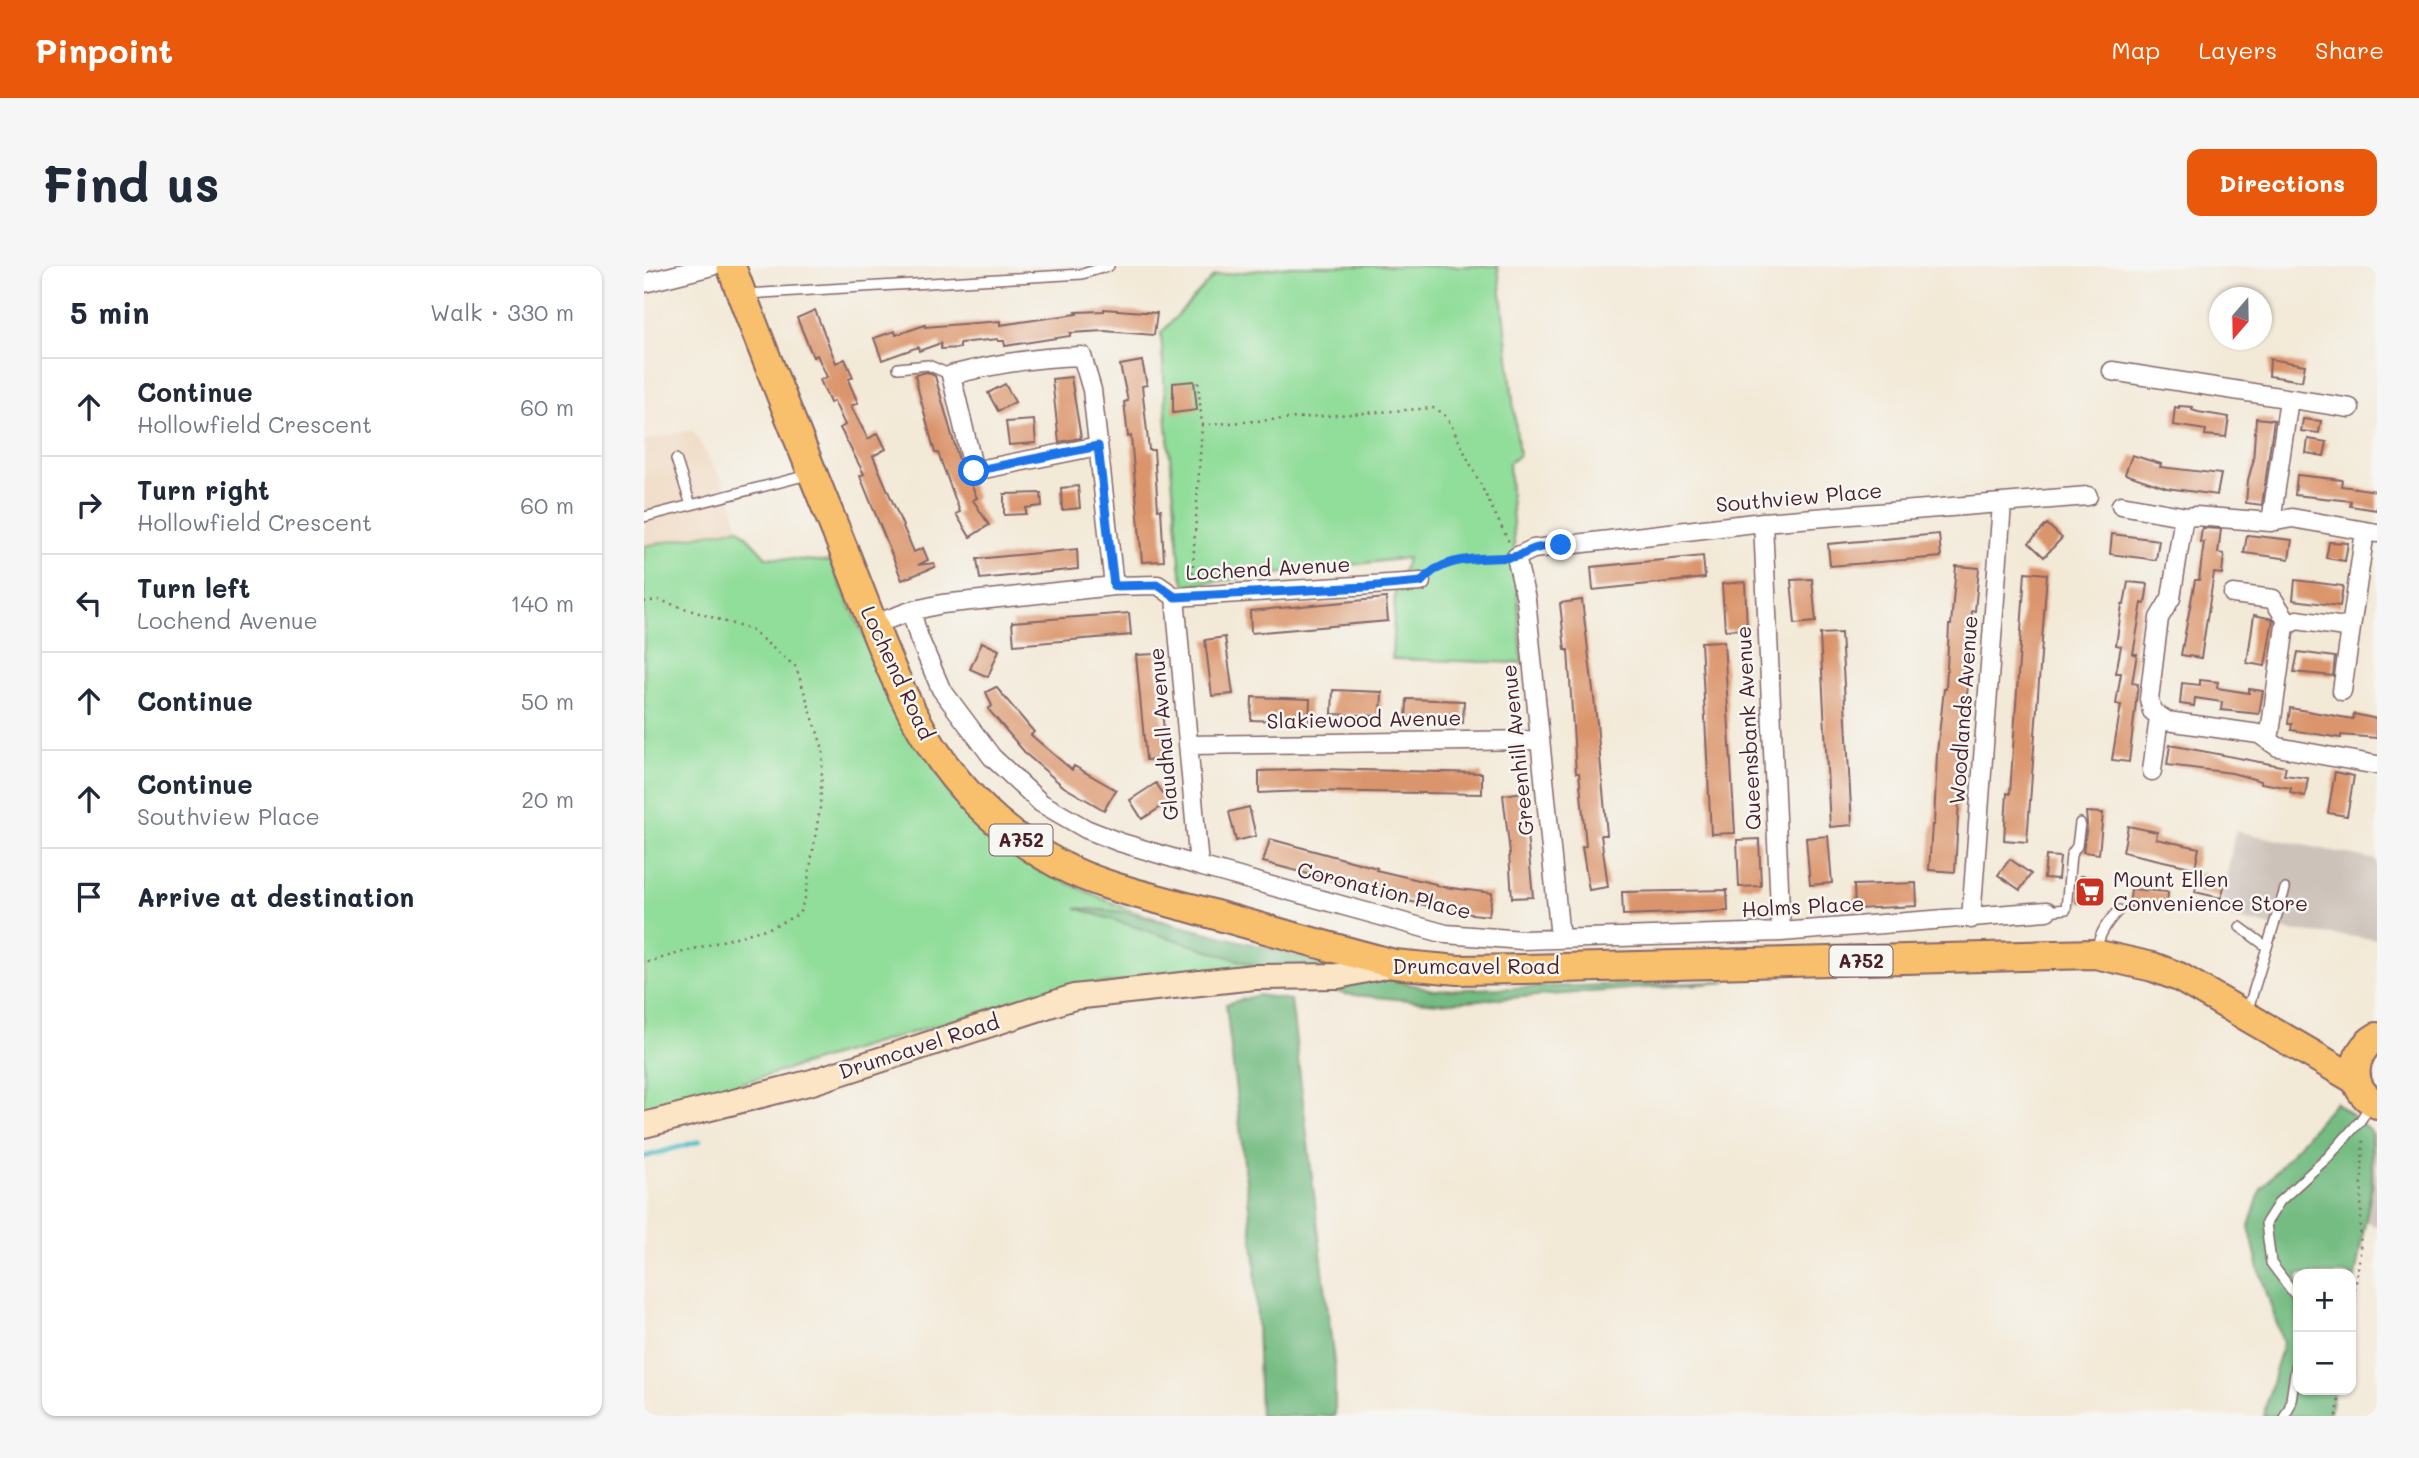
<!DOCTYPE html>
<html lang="en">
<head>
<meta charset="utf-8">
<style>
	:root { --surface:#fff; --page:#f6f6f7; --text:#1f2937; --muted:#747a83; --line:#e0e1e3; --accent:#ea580c }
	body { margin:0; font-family:Mali,sans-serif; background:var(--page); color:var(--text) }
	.controls { position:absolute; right:21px; bottom:21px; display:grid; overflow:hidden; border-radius:14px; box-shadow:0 2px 5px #0004 }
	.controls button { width:63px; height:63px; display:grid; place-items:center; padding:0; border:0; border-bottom:2px solid var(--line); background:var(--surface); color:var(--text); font:35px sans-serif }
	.compass { position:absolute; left:1565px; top:21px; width:63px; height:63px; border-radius:50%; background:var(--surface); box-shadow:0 2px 5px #0004; rotate:200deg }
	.stop { position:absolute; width:21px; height:21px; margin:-16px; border:5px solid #1a73e8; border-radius:50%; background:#fff }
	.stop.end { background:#1a73e8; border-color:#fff; box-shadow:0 2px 7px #0008 }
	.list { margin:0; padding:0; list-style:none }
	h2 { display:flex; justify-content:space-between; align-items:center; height:91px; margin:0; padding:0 28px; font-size:30px }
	h2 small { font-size:23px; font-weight:400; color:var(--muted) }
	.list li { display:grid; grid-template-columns:46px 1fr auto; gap:21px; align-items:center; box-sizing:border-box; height:98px; padding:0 28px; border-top:2px solid var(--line) }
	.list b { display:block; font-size:26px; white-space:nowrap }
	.list p { margin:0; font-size:23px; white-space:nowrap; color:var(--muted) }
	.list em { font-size:23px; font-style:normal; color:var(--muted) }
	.icon { flex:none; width:38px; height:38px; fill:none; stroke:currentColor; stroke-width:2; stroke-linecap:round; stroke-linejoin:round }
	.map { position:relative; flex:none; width:1733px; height:1150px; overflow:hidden; border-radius:14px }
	header { display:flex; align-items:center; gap:42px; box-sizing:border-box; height:98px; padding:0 35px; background:var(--accent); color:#fff }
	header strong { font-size:33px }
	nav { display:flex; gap:38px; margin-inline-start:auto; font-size:24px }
	.intro { display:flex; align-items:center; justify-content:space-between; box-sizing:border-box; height:168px; padding:0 42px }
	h1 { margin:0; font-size:49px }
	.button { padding:18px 32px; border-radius:14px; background:var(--accent); color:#fff; font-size:24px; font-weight:700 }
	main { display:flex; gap:42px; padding:0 42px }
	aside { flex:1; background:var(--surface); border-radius:14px; box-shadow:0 2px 5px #0004 }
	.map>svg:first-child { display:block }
	.built { fill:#efd6bc }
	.industrial { fill:#cdc2b9 }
	.green { fill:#91dd9a; stroke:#6e7e62; stroke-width:2 }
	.forest { fill:#74bc82; stroke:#5f6e56; stroke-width:2 }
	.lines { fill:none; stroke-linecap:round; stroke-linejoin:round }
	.stream { stroke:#52becc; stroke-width:4.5 }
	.building { fill:#db956c }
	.lane-casing { stroke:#856667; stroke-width:12 }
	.street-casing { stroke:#856667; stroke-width:21 }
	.secondary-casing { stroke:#856667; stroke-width:28 }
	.primary-casing { stroke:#856667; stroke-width:32 }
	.path { stroke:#856667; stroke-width:2.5; stroke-dasharray:2 5; stroke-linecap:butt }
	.lane { stroke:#fff; stroke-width:9 }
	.street { stroke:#fff; stroke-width:18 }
	.secondary { stroke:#fce5c4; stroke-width:24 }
	.primary { stroke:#f8bf6c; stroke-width:28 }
	.route { stroke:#1a73e8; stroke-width:9 }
	.labels { text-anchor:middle; stroke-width:5; stroke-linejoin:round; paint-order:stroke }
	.shield { fill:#f6f6f2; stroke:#7e6067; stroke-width:2 }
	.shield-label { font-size:19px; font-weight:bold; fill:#4a1f2b }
	.street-label { font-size:21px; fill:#4a1f2b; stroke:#f6f6f2 }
	.poi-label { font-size:21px; fill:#4a1f2b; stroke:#f6f6f2; text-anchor:start }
</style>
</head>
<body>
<header>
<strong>Pinpoint</strong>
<nav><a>Map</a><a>Layers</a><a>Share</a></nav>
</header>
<div class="intro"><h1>Find us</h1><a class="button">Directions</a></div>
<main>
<aside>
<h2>5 min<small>Walk · 330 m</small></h2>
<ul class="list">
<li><svg class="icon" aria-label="ahead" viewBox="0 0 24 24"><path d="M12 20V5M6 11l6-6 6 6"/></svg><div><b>Continue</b><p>Hollowfield Crescent</p></div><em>60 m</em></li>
<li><svg class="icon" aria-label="right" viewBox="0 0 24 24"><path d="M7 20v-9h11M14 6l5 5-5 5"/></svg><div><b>Turn right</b><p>Hollowfield Crescent</p></div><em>60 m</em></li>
<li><svg class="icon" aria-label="left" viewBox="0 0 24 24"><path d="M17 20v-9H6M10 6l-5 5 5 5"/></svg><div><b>Turn left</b><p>Lochend Avenue</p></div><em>140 m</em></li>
<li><svg class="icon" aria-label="ahead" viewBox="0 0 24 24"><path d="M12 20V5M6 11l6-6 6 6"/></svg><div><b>Continue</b></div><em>50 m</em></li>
<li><svg class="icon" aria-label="ahead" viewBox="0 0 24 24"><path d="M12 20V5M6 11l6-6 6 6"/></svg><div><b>Continue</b><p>Southview Place</p></div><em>20 m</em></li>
<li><svg class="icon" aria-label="arrive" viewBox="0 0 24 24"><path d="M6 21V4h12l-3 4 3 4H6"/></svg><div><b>Arrive at destination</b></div></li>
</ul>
</aside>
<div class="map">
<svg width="1733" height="1150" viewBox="0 0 1733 1150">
	<rect width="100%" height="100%" fill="#f6f6f2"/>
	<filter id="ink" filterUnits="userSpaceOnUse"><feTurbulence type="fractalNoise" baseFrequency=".0143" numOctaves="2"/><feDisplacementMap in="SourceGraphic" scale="14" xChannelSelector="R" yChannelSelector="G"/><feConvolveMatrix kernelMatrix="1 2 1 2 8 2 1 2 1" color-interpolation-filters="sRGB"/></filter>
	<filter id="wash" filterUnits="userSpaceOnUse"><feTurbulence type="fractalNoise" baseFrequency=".00686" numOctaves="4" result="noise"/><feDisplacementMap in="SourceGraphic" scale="28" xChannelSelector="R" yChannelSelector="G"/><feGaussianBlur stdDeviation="1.57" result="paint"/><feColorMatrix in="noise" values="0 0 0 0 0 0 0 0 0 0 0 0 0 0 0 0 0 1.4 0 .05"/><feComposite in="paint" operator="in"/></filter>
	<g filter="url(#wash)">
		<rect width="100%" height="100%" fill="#f3e9d7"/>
		<path class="built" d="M48,164l36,60 11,38 -95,18v-105z"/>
		<path class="industrial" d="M1591,565l142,29v79l-87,-8 -70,-16z
			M1727,865l6,3v93l-11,-6 6,-36z"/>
		<path class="green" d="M646,0h208l21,189 -10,8 13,200 -130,-4 3,-67 13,-34 -223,27 -4,-13 -14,-147 -6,-92 53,-57z
			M95,262l27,29 64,5 44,96 77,140 83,70 90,40 69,23 61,30 -4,6 -188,21 -418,124v-566z"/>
		<path class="forest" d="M432,642l49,4 308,78 294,-8 -289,21 -94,-9z
			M614,729l33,5 44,371v45h-75l-5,-156 -29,-256z
			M1691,836l36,29 1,54 -21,114v-25h-53v116h36l-5,26h-66l20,-73 -24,-74 -10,-43 12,-37z"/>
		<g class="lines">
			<path class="stream" d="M0,891l56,-16"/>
		</g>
		<g id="blocks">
			<path class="building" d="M460,43l53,4 -3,22 -50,-4 -34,2v3l-65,10 -1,-5h-6v-2l-38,4v5l-19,1v-6l-22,8 -1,-4 -36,13 -8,-22 21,-7 1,4 29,-10v2l75,-6v4l77,-11 -1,-2 28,-1z
				M171,44l21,53 9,-4 8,18 -4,2v3l9,21 -7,3 17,33 10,-6 8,16 -13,7 41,96 9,-4 5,12 -10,5 16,-2 1,4 -33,13 -42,-104 4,-2 -24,-46 5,-3 -11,-24 -4,2 -10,-23 7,-3 -10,-22 -4,2 -16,-39z
				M1626,93l35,6 -3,16 -33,-5z
				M498,95l5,24 -5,1 7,64h5l4,60 3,-1 3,52 -22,1 -11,-126 -3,1 -4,-35 4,-1 -8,-36z
				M283,106l8,4 28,98 7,8 7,16 -4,2 16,25 -19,12 -14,-23 4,-2 -22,-59h-3l-16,-60 -4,-18z
				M427,111l10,61 -22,4 -7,-63z
				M550,115l3,29 -24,3v-30z
				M361,118l10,18 -17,9 -10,-18z
				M1535,140l14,1 -1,3 6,2 31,5 -3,20 -21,-2 1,-5 -33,-5 2,-18 4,1z
				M1612,152l18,2 -12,85 -16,-2 2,-23 5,-18z
				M1659,153l18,2 -2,12 -18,-2z
				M390,154l2,23 -27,2 -3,-23z
				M1664,173l19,3 -3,14 -18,-3z
				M1488,189l29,9 -1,3 61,7 -4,21 -50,-7 -42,-14z
				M1653,209l45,5 -1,6 36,5v19l-27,-4 1,-5 -56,-6z
				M434,220l2,22 -18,2 -1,-22z
				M397,227l1,13 -16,2v6l-22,1v-21z
				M1403,258l15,14 -18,19 -15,-14z
				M1558,262l19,1 -3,24 6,1 -2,20 -8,-1 -13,85 -20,-3 14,-75h4l5,-38h-4z
				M1295,268l2,23 -111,9 -2,-22z
				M1468,268l47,6 -3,20 -46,-6z
				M1603,269l45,5 -3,19 -45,-6z
				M1685,276l19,1 -3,18 -19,-3z
				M433,283l1,20 -98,10 -3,-20z
				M1059,290l2,22 -112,12 -2,-23z
				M1312,300l23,2 -4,43h-3l-3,66 -10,87h2l-6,108 -26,-2 3,-45h2l3,-72 7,-64h2l3,-64h2z
				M1381,306l22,2 -20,268 -23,-2 3,-47 3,1z
				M1168,313l4,43 -21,2 -4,-44z
				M1651,314l48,6 -3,20 -47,-6z
				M1101,316l2,47 -22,1 -3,-46z
				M1484,316l20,2 -3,20 -3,-1 -9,51h4l-5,29 6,1 -9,78 -17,-2 9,-55 -5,-1 5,-31h-5l5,-27 -5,-1 6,-40h2z
				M742,332l2,23 -137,12 -1,-22z
				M938,334l15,123 10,112h-6l7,52 -19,3 -7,-43 4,-1 -7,-73h-3l-8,-123h-3l-5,-47z
				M485,347l2,22 -117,10 -2,-23z
				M1610,349l19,4 -8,47 -18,-3z
				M1197,367l11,192 -22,2 -10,-193z
				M581,371l8,57 -21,2 -7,-56z
				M1080,375l11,192 -24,1 -10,-192z
				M338,376l17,8 -11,27 -18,-8z
				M1654,386l37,5 -2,19 -39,-4z
				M512,388l11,105 -21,1 -10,-105z
				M1556,414l18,2 -1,6 32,5v-4l14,2 -4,23 -38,-4 1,-8 -27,-4 -1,8 -14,-2 2,-21 18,2z
				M352,421l38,45 -3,3 41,35 2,-4 42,24 -12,20 -40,-23 -37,-32 -39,-46 4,-3 -6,-14z
				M689,424l49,2 -1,24 -49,-2z
				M608,431l58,2 -1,23 -58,-2z
				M763,433l57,2 -1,22 -57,-1z
				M1646,442l63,11 1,-5 23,5v19l-36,-3v3l-50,-8 1,-6h-4z
				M1526,479l116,22 -2,8 24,3 -3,18 -15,-3 1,-5 -30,-5v-2l-29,-8 -65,-8z
				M676,503l162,4v21l-176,-3 -47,2v-22z
				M1691,506l19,4 -7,40 -19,-3z
				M512,517l13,19 -27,17 -12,-19z
				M879,526l10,105 -21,1 -3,-45h1l-7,-58z
				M605,541l7,29 -20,5 -7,-29z
				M1442,546l17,1 -4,41 -16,-2 4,-28z
				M1484,560l29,6 -1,7 43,9 -4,20 -72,-16z
				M1184,570l4,47 -22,2 -4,-47z
				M626,573l107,29 -1,2 60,14v2l56,7 -3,23 -43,-5 -183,-49z
				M1115,573l2,47 -22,1 -2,-47z
				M1402,590l14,1 -2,22 -14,-1z
				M1366,593l21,15 -11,16 -22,-15z
				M1555,607l27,6 -5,19 -26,-6z
				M1436,610l17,2 -2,26 -18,-2z
				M1272,617l1,23 -62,3 -1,-24z
				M1487,623l37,3 -1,18 -38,-2z
				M1083,624l1,21 -105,4 -1,-23z"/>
		</g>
	</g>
	<g filter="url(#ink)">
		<use href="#blocks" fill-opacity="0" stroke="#856667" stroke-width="2"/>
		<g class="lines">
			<g class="lane-casing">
				<path id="lane" d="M102,28l336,-20 27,-8
					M254,102l30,-3 23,10
					M32,193l15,46
					M0,251l164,-42
					M1403,645l19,-2 5,-54 6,-9 3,-23
					M1596,661l27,20
					M1452,684c4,-17 11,-28 23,-40
					M1603,746l38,-123
					M1654,1037l-2,-7 -25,-33 -5,-40 14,-22 48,-44 32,-36 12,-18
					M1641,1150l5,-10 8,-51"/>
			</g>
			<g class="street-casing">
				<path id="street" d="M0,17l68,-17
					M1468,105l238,37
					M454,180l-124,25 -23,-96c43,-11 86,-18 131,-19l10,34 22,196
					M1477,239l66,12
					M1119,256l18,410
					M1627,256l18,-123
					M1733,267l-85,-15 -21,4 -75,-6 -9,1 -4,5 -12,76 -12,20 -10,81 3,12 15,10 92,13 19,13 99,18
					M1589,328l40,5 16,25
					M531,331l24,269
					M267,345l8,27 22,51 51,68 49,46 45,26 33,13 80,24 247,68 76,6 259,-8 266,-21
					M228,359l39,-14 31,-7 172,-18 44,-1 17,12 246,-15
					M1698,425l9,-63
					M1625,474l16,-114 12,-6 54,8 14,-97
					M544,479l352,-5
					M1508,505l7,-54
					M1327,653l31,-415
					M916,672l-34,-339 -10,-42 17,-8 230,-27 325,-26"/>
			</g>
			<g class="secondary-casing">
				<path id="secondary" d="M0,859l168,-43 262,-85 180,-20 84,-1 56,-12"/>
			</g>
			<g class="primary-casing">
				<path id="primary" d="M87,0c33,89 69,177 105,265 57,137 83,257 224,334 40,21 87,31 131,43 67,19 135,38 203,56l64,6 67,-1 570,-15 58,13 26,10 177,103
					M1733,771c-27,15 -30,53 0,67"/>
			</g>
			<path class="path" d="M558,159l231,-17 10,5 7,10 59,119
				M790,305l21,-11 46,-3
				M548,314l10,-155 -4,-44
				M0,336l15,-2 92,30 45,37 27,82 -3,59 -15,90 -6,16 -27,13 -128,36
				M1707,1051l9,-64 3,-116
				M1693,1150l3,-26"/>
			<use href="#lane" class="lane"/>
			<use href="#street" class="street"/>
			<use href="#secondary" class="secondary"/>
			<use href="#primary" class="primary"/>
		</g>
	</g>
	<g class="lines" filter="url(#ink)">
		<path class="route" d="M330,205l124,-25 16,140 44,-1 17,12 191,-10 55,-5c23,-28 60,-22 92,-25 8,-1 14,-6 21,-8 8,-3 18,-3 27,-4"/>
	</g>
	<defs>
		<g id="supermarket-square" transform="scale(1.575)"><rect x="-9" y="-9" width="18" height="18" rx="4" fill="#c8321e" stroke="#f6f6f2"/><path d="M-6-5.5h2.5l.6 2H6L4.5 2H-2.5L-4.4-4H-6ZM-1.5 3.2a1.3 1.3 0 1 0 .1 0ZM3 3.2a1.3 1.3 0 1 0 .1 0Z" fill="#fff"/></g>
	</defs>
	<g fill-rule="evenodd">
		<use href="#supermarket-square" x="1446" y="626"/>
	</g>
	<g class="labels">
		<g class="shield">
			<rect x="345.5" y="558.5" width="63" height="31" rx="5"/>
			<rect x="1185.5" y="679.5" width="63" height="31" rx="5"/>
		</g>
		<g class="shield-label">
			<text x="377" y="581">A752</text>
			<text x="1217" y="702">A752</text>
		</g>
		<g class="street-label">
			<text transform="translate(1155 232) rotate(-5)" y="7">Southview Place</text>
			<text transform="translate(624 303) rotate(-3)" y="7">Lochend Avenue</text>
			<text transform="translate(253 407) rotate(65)" y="7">Lochend Road</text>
			<text transform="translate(1320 444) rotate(-86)" y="7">Woodlands Avenue</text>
			<text transform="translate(720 454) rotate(-1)" y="7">Slakiewood Avenue</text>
			<text transform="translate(1105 462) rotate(-93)" y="7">Queensbank Avenue</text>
			<text transform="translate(520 468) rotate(-95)" y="7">Glaudhall Avenue</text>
			<text transform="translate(874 484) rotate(-96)" y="7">Greenhill Avenue</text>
			<text transform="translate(740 625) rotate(14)" y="7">Coronation Place</text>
			<text transform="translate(1159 641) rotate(-3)" y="7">Holms Place</text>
			<text x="832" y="708">Drumcavel Road</text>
			<text transform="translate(275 781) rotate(-18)" y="7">Drumcavel Road</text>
		</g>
		<g class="poi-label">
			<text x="1469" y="621">Mount Ellen<tspan x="1469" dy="24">Convenience Store</tspan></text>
		</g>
	</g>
</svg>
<div class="controls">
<button>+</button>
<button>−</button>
</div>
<svg class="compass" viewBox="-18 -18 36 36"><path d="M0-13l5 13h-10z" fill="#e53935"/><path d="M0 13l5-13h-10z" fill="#747a83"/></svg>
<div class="stop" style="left:330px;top:205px"></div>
<div class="stop end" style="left:917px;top:279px"></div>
</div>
</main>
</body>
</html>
